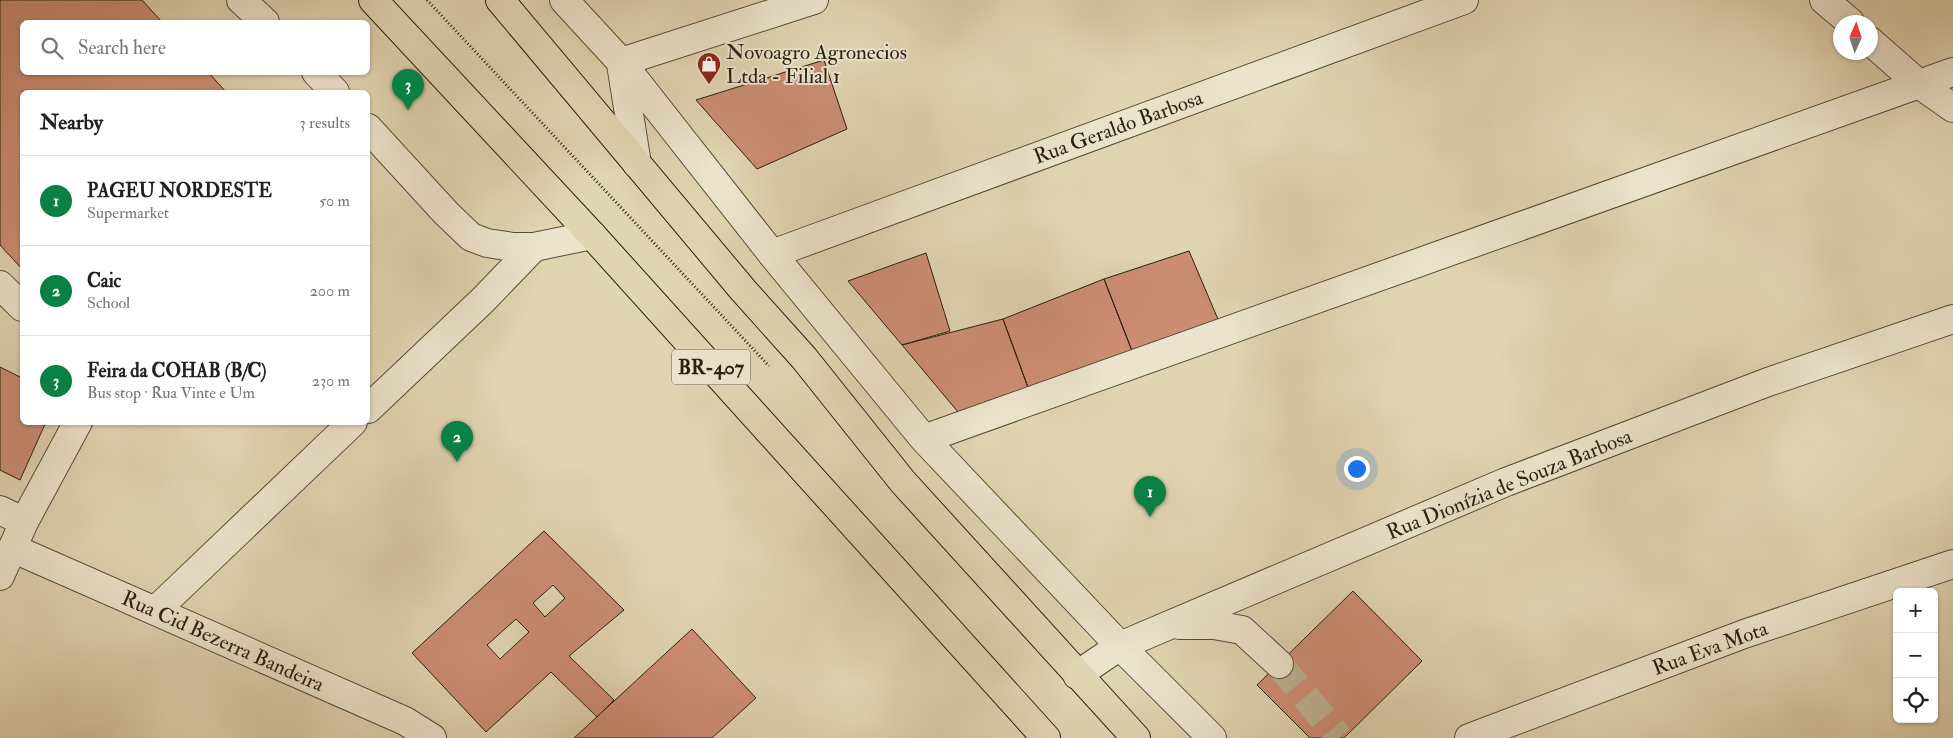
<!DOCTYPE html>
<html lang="en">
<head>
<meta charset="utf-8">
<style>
	:root { --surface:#fff; --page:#f2f2f2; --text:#202124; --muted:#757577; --line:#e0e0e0; --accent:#0b8043 }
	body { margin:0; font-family:"IM FELL Double Pica",serif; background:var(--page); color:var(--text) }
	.controls { position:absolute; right:15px; bottom:15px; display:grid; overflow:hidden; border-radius:8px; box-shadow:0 1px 4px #0004 }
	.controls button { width:45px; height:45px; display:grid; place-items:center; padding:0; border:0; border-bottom:1px solid var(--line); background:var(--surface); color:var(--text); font:25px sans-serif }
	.compass { position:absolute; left:1833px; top:15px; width:45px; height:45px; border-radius:50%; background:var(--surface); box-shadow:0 1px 4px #0004; rotate:3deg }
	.you { position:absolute; left:1356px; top:468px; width:18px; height:18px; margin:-12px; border:4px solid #fff; border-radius:50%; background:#1a73e8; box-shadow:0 0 0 8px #1a73e833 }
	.badge { display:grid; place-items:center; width:32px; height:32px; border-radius:50%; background:var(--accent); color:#fff; font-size:16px; font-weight:700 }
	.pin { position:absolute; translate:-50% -41px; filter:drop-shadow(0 1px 2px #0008) }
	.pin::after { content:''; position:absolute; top:26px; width:18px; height:15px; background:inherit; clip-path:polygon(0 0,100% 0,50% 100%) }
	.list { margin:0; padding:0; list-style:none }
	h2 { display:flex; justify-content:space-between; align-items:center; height:65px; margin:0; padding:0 20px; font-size:21px }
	h2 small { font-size:16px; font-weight:400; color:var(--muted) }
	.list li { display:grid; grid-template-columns:32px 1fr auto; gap:15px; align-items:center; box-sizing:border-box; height:90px; padding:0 20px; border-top:1px solid var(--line) }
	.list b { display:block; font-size:19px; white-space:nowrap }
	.list p { margin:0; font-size:16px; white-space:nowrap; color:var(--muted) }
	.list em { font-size:16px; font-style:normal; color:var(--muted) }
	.icon { flex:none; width:28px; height:28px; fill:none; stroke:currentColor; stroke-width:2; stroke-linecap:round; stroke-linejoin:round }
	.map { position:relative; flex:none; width:1953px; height:738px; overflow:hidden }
	.search { position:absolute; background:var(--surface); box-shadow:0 1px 4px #0004; left:20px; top:20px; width:350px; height:55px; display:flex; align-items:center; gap:12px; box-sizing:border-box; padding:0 18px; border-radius:8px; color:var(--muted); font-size:19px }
	.panel { position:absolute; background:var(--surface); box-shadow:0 1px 4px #0004; left:20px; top:90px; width:350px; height:335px; border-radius:8px }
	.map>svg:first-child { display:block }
	.building { fill:#cc8d73; stroke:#2b1f11; fill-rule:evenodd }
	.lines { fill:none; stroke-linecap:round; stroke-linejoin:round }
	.minor-tunnel { stroke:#bdb090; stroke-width:28; stroke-dasharray:28 14; stroke-linecap:butt }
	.minor-casing { stroke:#584c39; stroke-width:30 }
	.highway-casing { stroke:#2b1f11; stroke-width:30 }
	.path { stroke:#2b1f11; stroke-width:3; stroke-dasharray:1 2.5; stroke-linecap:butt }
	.minor { stroke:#ece3cc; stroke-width:28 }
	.highway { stroke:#e1d4b0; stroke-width:28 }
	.labels { text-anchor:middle; stroke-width:4; stroke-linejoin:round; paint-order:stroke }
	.shield { fill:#ece3cc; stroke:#655a49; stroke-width:1 }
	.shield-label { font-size:20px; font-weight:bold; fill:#2b1f11 }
	.poi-label { font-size:21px; fill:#2b1f11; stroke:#ece3cc; text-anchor:start }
	.street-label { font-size:21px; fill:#2b1f11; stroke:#ece3cc }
</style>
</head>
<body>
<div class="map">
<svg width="1953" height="738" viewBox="0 0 1953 738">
	<rect width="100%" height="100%" fill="#e1d4b0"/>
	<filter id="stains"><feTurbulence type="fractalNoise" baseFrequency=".004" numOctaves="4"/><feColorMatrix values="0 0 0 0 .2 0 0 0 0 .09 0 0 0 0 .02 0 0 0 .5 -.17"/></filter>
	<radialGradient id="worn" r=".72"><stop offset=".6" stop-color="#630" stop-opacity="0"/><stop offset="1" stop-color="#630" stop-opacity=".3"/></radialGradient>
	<path class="building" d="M0,0h142l20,22h-140v50h186l18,20h-204v177l-22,-24z
		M824,60l23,69 -90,40 -61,-69z
		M1189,251l31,73 -86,32 -30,-77z
		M926,253l24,78 -48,14 -54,-64z
		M1104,279l30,77 -104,37 -27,-74z
		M1003,319l27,74 -67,25 -61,-73z
		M0,367l22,11v44h24l-26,58 -20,-10z
		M544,531l80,79 -55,46 45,44 -17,17 -46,-45 -65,60 -74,-79zM553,585l12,13 -20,19 -12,-14zM516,619l13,13 -29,27 -13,-14z
		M1353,591l69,70 -78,77h-34l-53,-53z
		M692,629l64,69 -44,40h-138z"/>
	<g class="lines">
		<path class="minor-tunnel" d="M1279,664l60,74"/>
		<g class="minor-casing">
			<path id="minor" d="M241,0l24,22
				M564,0l57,62 151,192 152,185 196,207 92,92
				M1824,0l26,22
				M1870,41l49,43 34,24
				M621,62l193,-62
				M621,64l16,100
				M316,72l19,20
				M368,128l78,85 25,24 16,6 26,4h21l58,-12
				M772,254l692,-254
				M0,285l22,22
				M368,409l115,-109 51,-53
				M924,439l1029,-367
				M0,510l24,12
				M12,548l393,173 27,17
				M0,576l24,-54 54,-100
				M155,611l198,-189
				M1179,625h35l28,5 37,34
				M1077,675l43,-29 386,-164 262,-100 185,-63
				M1469,738l275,-104 209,-70"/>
		</g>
		<g class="highway-casing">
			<path id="highway" d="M373,0l219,235 454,503
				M500,0l243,290 61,68 99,124 233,256"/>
		</g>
		<path class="path" d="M427,0l342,366"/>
		<use href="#minor" class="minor"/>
		<use href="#highway" class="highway"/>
	</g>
	<defs>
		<g id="shop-pin" transform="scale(1.25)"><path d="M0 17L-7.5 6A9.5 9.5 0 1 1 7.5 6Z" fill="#8f2418" stroke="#ece3cc"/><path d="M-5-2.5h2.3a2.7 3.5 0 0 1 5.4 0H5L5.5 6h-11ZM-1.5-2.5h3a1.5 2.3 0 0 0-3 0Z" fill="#fff"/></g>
	</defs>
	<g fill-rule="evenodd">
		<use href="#shop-pin" x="709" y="64"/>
	</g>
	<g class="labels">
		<rect class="shield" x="672" y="349.5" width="78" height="35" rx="4"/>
		<g class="shield-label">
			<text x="711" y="374">BR-407</text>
		</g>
		<g class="poi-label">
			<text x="726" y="59">Novoagro Agronecios<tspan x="726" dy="24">Ltda - Filial 1</tspan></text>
		</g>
		<g class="street-label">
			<text transform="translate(1118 127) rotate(-20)" y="7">Rua Geraldo Barbosa</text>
			<text transform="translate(1509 484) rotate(-22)" y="7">Rua Dionízia de Souza Barbosa</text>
			<text transform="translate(223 641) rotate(24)" y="7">Rua Cid Bezerra Bandeira</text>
			<text transform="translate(1710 648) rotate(-20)" y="7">Rua Eva Mota</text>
		</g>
	</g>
	<rect width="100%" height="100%" filter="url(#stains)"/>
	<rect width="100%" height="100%" fill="url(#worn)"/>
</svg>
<div class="controls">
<button>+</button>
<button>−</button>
<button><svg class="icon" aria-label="locate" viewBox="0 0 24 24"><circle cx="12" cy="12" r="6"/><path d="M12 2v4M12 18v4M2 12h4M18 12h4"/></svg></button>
</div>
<svg class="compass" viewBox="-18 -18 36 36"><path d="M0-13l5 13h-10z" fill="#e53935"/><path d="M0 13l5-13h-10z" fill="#757577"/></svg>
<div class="you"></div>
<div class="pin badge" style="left:1150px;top:517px">1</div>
<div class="pin badge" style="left:457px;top:462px">2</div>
<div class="pin badge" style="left:408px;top:110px">3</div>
<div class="search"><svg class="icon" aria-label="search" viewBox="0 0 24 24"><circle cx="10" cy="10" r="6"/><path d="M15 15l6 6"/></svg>Search here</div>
<section class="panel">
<h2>Nearby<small>3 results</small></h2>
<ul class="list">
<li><span class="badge">1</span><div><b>PAGEU NORDESTE</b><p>Supermarket</p></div><em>50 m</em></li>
<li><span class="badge">2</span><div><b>Caic</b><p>School</p></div><em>200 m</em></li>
<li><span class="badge">3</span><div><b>Feira da COHAB (B/C)</b><p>Bus stop · Rua Vinte e Um</p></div><em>230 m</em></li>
</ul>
</section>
</div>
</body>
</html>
